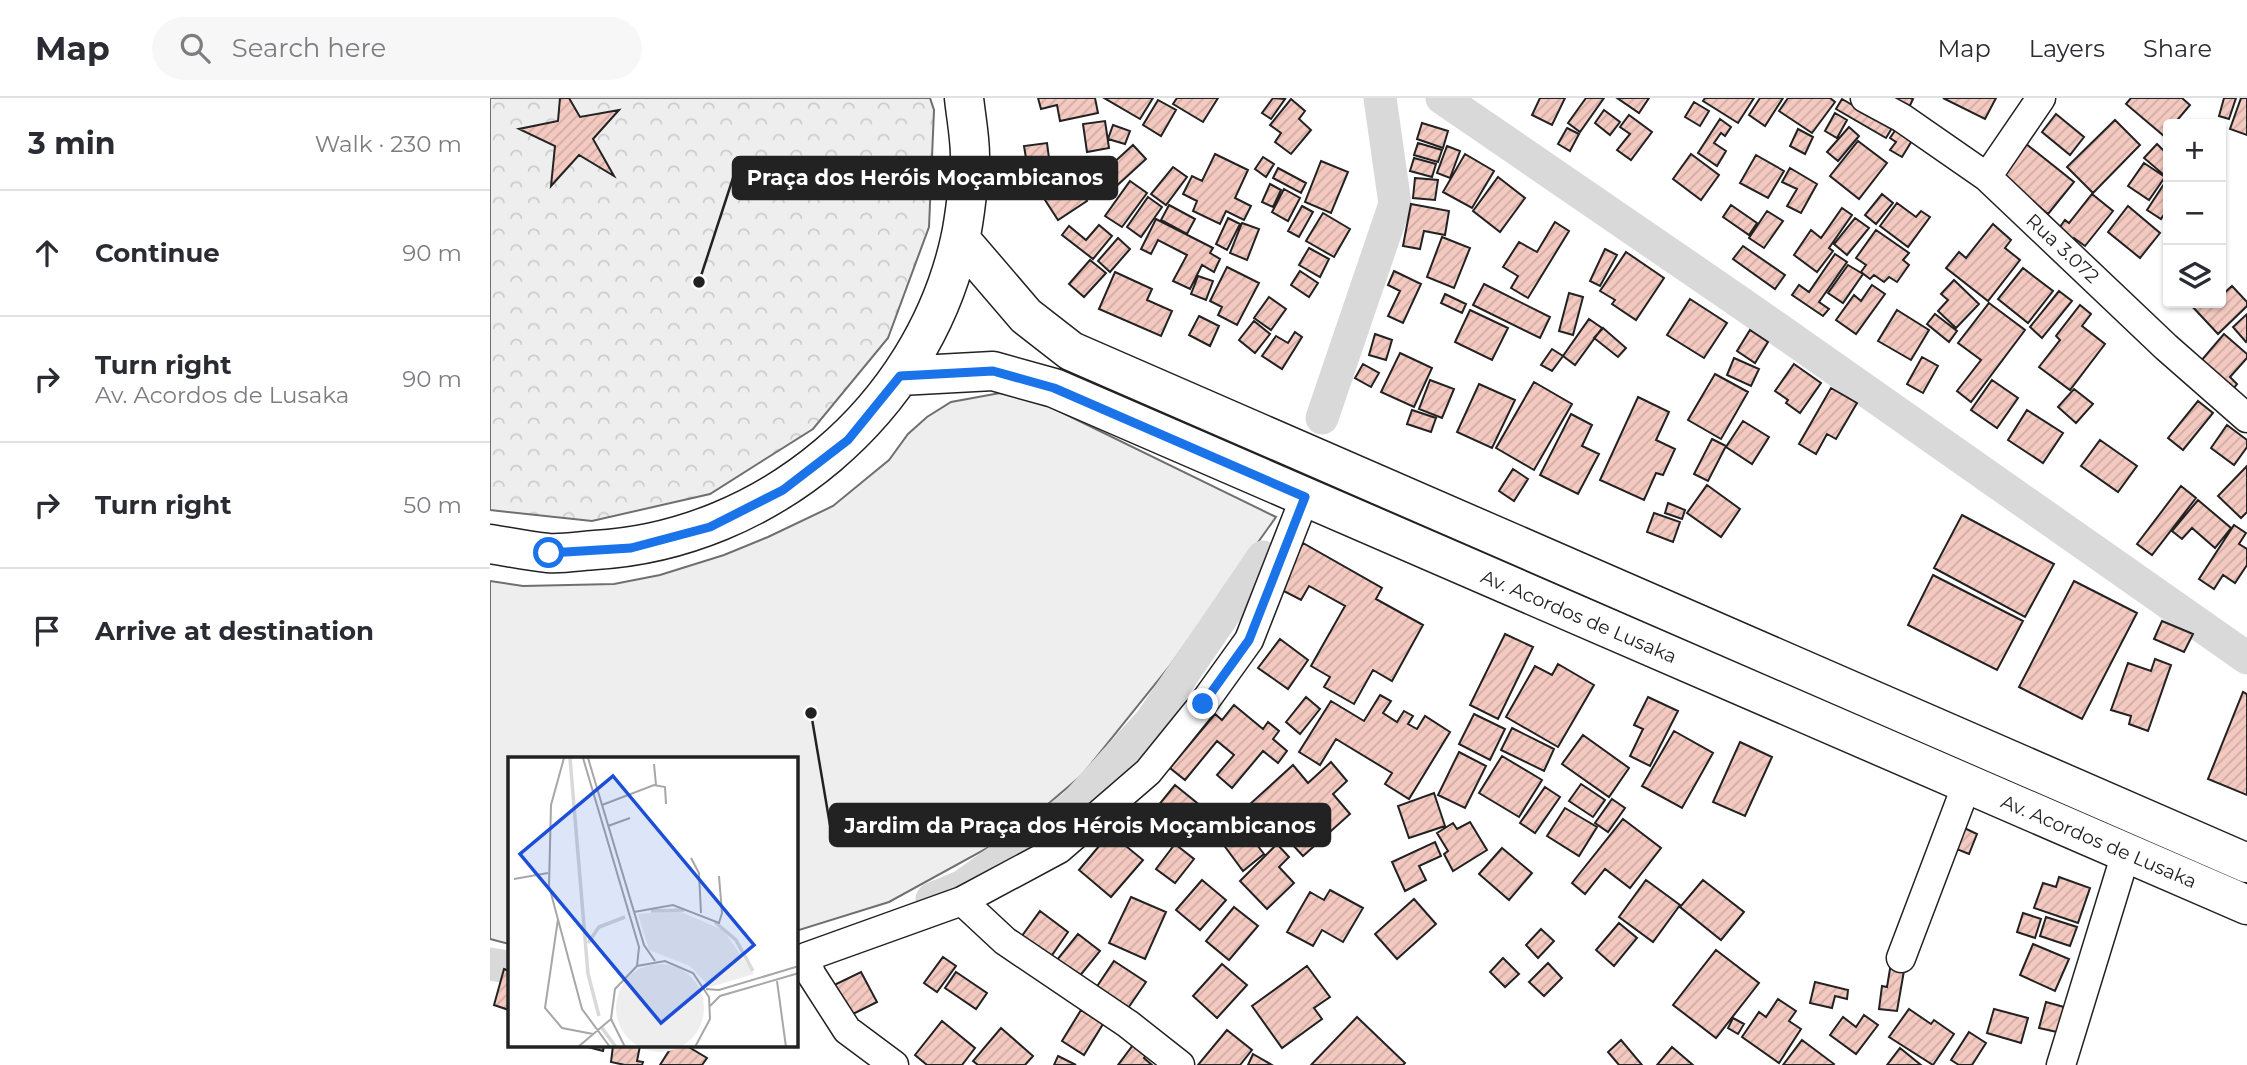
<!DOCTYPE html>
<html lang="en">
<head>
<meta charset="utf-8">
<style>
	:root { --surface:#fff; --page:#f7f7f7; --text:#2b2b33; --muted:#7c7c81; --line:#e1e1e2 }
	body { margin:0; font-family:Montserrat,sans-serif; background:var(--page); color:var(--text) }
	.controls { position:absolute; right:21px; top:21px; display:grid; overflow:hidden; border-radius:7px; box-shadow:0 2px 5px #0004 }
	.controls button { width:63px; height:63px; display:grid; place-items:center; padding:0; border:0; border-bottom:2px solid var(--line); background:var(--surface); color:var(--text); font:35px sans-serif }
	.stop { position:absolute; width:21px; height:21px; margin:-16px; border:5px solid #1a73e8; border-radius:50%; background:#fff }
	.stop.end { background:#1a73e8; border-color:#fff; box-shadow:0 2px 7px #0008 }
	.list { margin:0; padding:0; list-style:none }
	h2 { display:flex; justify-content:space-between; align-items:center; height:91px; margin:0; padding:0 28px; font-size:30px }
	h2 small { font-size:23px; font-weight:400; color:var(--muted) }
	.list li { display:grid; grid-template-columns:46px 1fr auto; gap:21px; align-items:center; box-sizing:border-box; height:126px; padding:0 28px; border-top:2px solid var(--line) }
	.list b { display:block; font-size:26px; white-space:nowrap }
	.list p { margin:0; font-size:23px; white-space:nowrap; color:var(--muted) }
	.list em { font-size:23px; font-style:normal; color:var(--muted) }
	.icon { flex:none; width:38px; height:38px; fill:none; stroke:currentColor; stroke-width:2; stroke-linecap:round; stroke-linejoin:round }
	.map { position:relative; flex:none; width:1757px; height:967px; overflow:hidden }
	header { display:flex; align-items:center; gap:42px; box-sizing:border-box; height:98px; padding:0 35px; background:var(--surface); border-bottom:2px solid var(--line) }
	header strong { font-size:33px }
	nav { display:flex; gap:38px; margin-inline-start:auto; font-size:24px }
	.search { width:490px; height:63px; background:var(--page); display:flex; align-items:center; gap:18px; box-sizing:border-box; padding:0 24px; border-radius:38px; color:var(--muted); font-size:26px }
	main { display:flex }
	aside { flex:1; background:var(--surface) }
	.map>svg:first-child { display:block }
	.park { fill:url(#park-crowns); stroke:#6f6f6f; stroke-width:2 }
	.garden { fill:#eee; stroke:#6f6f6f; stroke-width:2 }
	.lines { fill:none; stroke-linecap:round; stroke-linejoin:round }
	.canal { stroke:#d9d9d9; stroke-width:33 }
	.building { fill:url(#building-hatch); stroke:#222; stroke-width:2 }
	.street-casing { stroke:#222; stroke-width:31 }
	.secondary-casing { stroke:#222; stroke-width:41 }
	.street { stroke:#fff; stroke-width:28 }
	.secondary { stroke:#fff; stroke-width:38 }
	.route { stroke:#1a73e8; stroke-width:9 }
	.labels { text-anchor:middle; stroke-width:5; stroke-linejoin:round; paint-order:stroke }
	.street-label { font-size:19px; fill:#222; stroke:#fff }
	.inset-river { fill:none; stroke:#d9d9d9; stroke-width:3.5 }
	.inset-road { fill:none; stroke:#a7a7a7; stroke-width:2 }
	.view { fill:#1d4ed8; fill-opacity:0.15; stroke:#1d4ed8; stroke-width:3.5 }
	.inset-edge { fill:none; stroke:#222; stroke-width:3.5 }
	.leader { fill:none; stroke:#222; stroke-width:2.5 }
	.callout-dot { fill:#222; stroke:#fff; stroke-width:2.5 }
	.callout { fill:#222; stroke:#222; stroke-width:2.5 }
	.callout-label { font-size:21px; text-anchor:middle; font-weight:bold; fill:#fff }
</style>
</head>
<body>
<header>
<strong>Map</strong>
<div class="search"><svg class="icon" aria-label="search" viewBox="0 0 24 24"><circle cx="10" cy="10" r="6"/><path d="M15 15l6 6"/></svg>Search here</div>
<nav><a>Map</a><a>Layers</a><a>Share</a></nav>
</header>
<main>
<aside>
<h2>3 min<small>Walk · 230 m</small></h2>
<ul class="list">
<li><svg class="icon" aria-label="ahead" viewBox="0 0 24 24"><path d="M12 20V5M6 11l6-6 6 6"/></svg><div><b>Continue</b></div><em>90 m</em></li>
<li><svg class="icon" aria-label="right" viewBox="0 0 24 24"><path d="M7 20v-9h11M14 6l5 5-5 5"/></svg><div><b>Turn right</b><p>Av. Acordos de Lusaka</p></div><em>90 m</em></li>
<li><svg class="icon" aria-label="right" viewBox="0 0 24 24"><path d="M7 20v-9h11M14 6l5 5-5 5"/></svg><div><b>Turn right</b></div><em>50 m</em></li>
<li><svg class="icon" aria-label="arrive" viewBox="0 0 24 24"><path d="M6 21V4h12l-3 4 3 4H6"/></svg><div><b>Arrive at destination</b></div></li>
</ul>
</aside>
<div class="map">
<svg width="1757" height="967" viewBox="0 0 1757 967">
	<defs>
		<pattern id="park-crowns" width="20" height="18" patternUnits="userSpaceOnUse" patternTransform="scale(1.75)"><rect width="20" height="18" fill="#eee"/><path d="M2 6a3 3 0 1 1 6 0M12 15a3 3 0 1 1 6 0" fill="none" stroke="#ccc"/></pattern>
		<pattern id="building-hatch" width="6" height="6" patternUnits="userSpaceOnUse" patternTransform="scale(1.75)"><rect width="6" height="6" fill="#f3c9c0"/><path d="M-1 1l2-2M0 6l6-6M5 7l2-2" fill="none" stroke="#d0aca5"/></pattern>
	</defs>
	<rect width="100%" height="100%" fill="#fff"/>
	<path class="park" d="M0,0h440l4,12 -5,117 -41,111 -75,91 -103,65 -118,27 -102,-11z"/>
	<path class="garden" d="M510,295l28,3 248,121 -107,150 -87,108 -69,59 -124,68 -93,29v-172h-287v185l-19,-5v-358l33,5 91,-2 46,-9 64,-20 44,-18 65,-31 56,-46 19,-26 19,-17 24,-15z"/>
	<g class="lines">
		<path class="canal" d="M952,0l299,205 506,355
			M832,320l73,-214 -15,-106
			M442,801l31,-13 110,-79 78,-86 112,-164
			M0,866l19,3"/>
	</g>
	<path class="building" d="M70,0h9l11,19 39,-7 -26,29 21,37 -35,-21 -28,31 4,-40 -36,-17 39,-8z
		M548,0h57l3,15 -38,8 -3,-16 -16,4z
		M614,0h49l-13,21z
		M687,0h41l-15,24 -30,-18z
		M783,0l12,1 -14,20 -9,-6z
		M1050,0h25l-13,27 -20,-10z
		M1096,0h18l-24,34 -12,-9z
		M1127,0h32l-10,15z
		M1215,0h49l-16,25 -35,-22z
		M1270,0h23l-18,28 -16,-11z
		M1298,0h42l5,4 -23,31 -33,-22z
		M1381,0h39l3,1 -8,17z
		M1453,0h53l-11,21z
		M1641,0h51l8,7 -16,19h-6v7l-4,5 -38,-32z
		M1734,0h12l-7,21 -10,-3z
		M1751,0h6v37l-17,-6z
		M801,1l14,12 -6,8 12,11 -20,24 -16,-12 6,-9 -11,-8z
		M1352,1l50,29 -6,10 -50,-29z
		M668,2l18,10 -15,26 -18,-11z
		M1204,4l15,9 -9,15 -15,-9z
		M1114,12l16,12 -10,13 -15,-12z
		M1345,15l12,7 -10,18 -12,-7z
		M1566,16l28,23 -14,18 -28,-23z
		M1139,17l23,17 -21,28 -14,-10 13,-16 -10,-7z
		M1230,21l11,8 -6,9 -4,-3 -7,10 12,8 -9,15 -19,-13z
		M1625,22l25,25 -47,48 -26,-26z
		M615,23l4,27 -22,4 -4,-28z
		M932,25l26,8 -5,17 -26,-9z
		M623,27l17,6 -5,13 -17,-5z
		M1359,29l10,9 -21,25 -11,-9z
		M1077,30l12,6 -9,17 -12,-7z
		M1308,31l15,8 -8,17 -15,-8z
		M1406,31l17,10 -11,18 -12,-7 6,-8 -6,-4z
		M1368,43l29,22 -28,36 -29,-23z
		M557,45l3,23 -22,4 -4,-24z
		M928,45l24,7 -4,12 -24,-7z
		M1535,45l49,39 -26,32 -48,-39z
		M1667,46l11,11v16l-4,4 -20,-17z
		M643,47l13,14 -35,32 -13,-14z
		M957,48l13,5 -10,27 -13,-5z
		M725,56l33,16 -13,28 16,8 -7,14 -18,-9 -6,13 -27,-13 4,-10 -14,-7 9,-18 10,5z
		M975,56l29,17 -22,37 -29,-16z
		M1201,56l28,21 -18,25 -28,-21z
		M1266,57l28,16 -16,27 -28,-15z
		M773,59l11,7 -8,13 -11,-8z
		M924,60l22,6 -4,13 -22,-6z
		M831,63l27,11 -17,41 -26,-11z
		M1654,65l21,14 -16,23 -21,-14z
		M576,69l21,34 -29,19 -22,-34z
		M683,69l14,10 -21,28 -15,-11z
		M788,70l28,15 -5,10 -28,-15z
		M1300,70l27,16 -16,29 -14,-7 10,-17 -15,-7z
		M1008,79l27,21 -25,34 -27,-21z
		M925,80l23,2 -3,20 -22,-2z
		M640,83l17,12 -25,34 -17,-11z
		M780,86l11,6 -8,17 -11,-5z
		M1674,86l4,3v21l-7,11 -14,-9z
		M794,91l16,9 -12,23 -16,-9z
		M1392,96l11,9 -17,21 -11,-9z
		M1602,96l21,17 -28,35 -11,-8 -7,8 -13,-11 11,-15 4,3z
		M658,99l14,10 -21,30 -14,-10z
		M1407,105l19,14 5,-6 9,6 -22,30 -28,-21z
		M921,106l38,7 -4,24 -21,-4 -4,18 -17,-3z
		M679,107l26,14 -8,15 -26,-14z
		M1241,107l26,18 -8,12 -26,-18z
		M812,108l11,6 -14,25 -11,-6z
		M1638,108l32,27 -20,25 -32,-26z
		M1352,110l10,7 -23,33 4,3 -16,21 -23,-17 17,-25 10,8z
		M1277,113l16,10 -19,27 -15,-10z
		M833,115l27,16 -16,28 -28,-16z
		M738,120l12,6 -13,26 -11,-6z
		M1365,120l14,10 -22,27 -13,-11z
		M666,121l57,29 -3,5 10,6 -6,13 -12,-7 -12,24 -17,-8 14,-26 -29,-15 -7,14 -10,-5z
		M1065,124l14,9 -41,67 -17,-10 7,-12 -15,-9 16,-25 18,10z
		M752,125l17,6 -12,31 -17,-7z
		M1503,126l18,16 -6,8 15,12 -32,41 -42,-33 13,-16 7,6z
		M609,127l13,11 -19,23 -31,-24 7,-9 17,14z
		M1386,132l33,23 -6,7 6,5 -12,17 -8,-5 -5,5 -10,-7 -4,4 -9,-7 5,-7 -10,-7z
		M952,139l28,11 -16,40 -27,-11z
		M628,140l12,11 -20,23 -12,-11z
		M1253,148l42,29 -10,14 -42,-30z
		M819,150l20,11 -9,18 -21,-12z
		M1115,151l12,6 -17,31 -10,-5z
		M1136,154l38,26 -28,42 -24,-16 3,-4 -15,-9z
		M1345,156l12,8 -28,40 10,7 -6,7 -31,-21 7,-10 10,7z
		M600,162l16,13 -22,24 -15,-13z
		M1358,167l15,9 -20,29 -15,-10z
		M737,169l32,16 -22,42 -19,-10 4,-8 -12,-6z
		M1533,170l30,23 -25,32 -30,-24z
		M810,173l18,12 -9,14 -18,-12z
		M904,173l27,13 -18,39 -15,-7 12,-25 -12,-6z
		M625,174l37,17 -5,11 25,11 -11,25 -62,-27z
		M708,178l15,5 -7,19 -15,-6z
		M1464,182l25,24 -23,24 -18,-17 10,-11 -7,-6z
		M994,186l66,33 -10,21 -67,-33z
		M1382,187l13,9 -29,40 -20,-14 18,-25 7,6z
		M1742,188l15,16v4l-29,28 -28,-30 17,-1 4,3 3,-3h7v-7z
		M1569,193l13,10 -30,37 -12,-11z
		M1079,195l14,4 -10,38 -14,-4z
		M955,196l21,10 -4,9 -21,-10z
		M779,199l17,12 -15,21 -17,-12z
		M1200,201l37,24 -23,35 -37,-23z
		M1499,205l36,27 -54,72 -14,-11 24,-31 -23,-17z
		M1590,207l11,9 -9,12 23,18 -35,46 -31,-23 21,-27 -4,-4z
		M980,212l38,18 -16,32 -37,-18z
		M1407,212l32,20 -18,30 -33,-19z
		M1445,216l22,17 -8,11 -22,-18z
		M1757,216v27l-1,1 -13,-15z
		M709,218l20,10 -9,20 -21,-11z
		M1099,221l13,9 -27,37 -12,-9z
		M764,223l16,13 -15,19 -16,-13z
		M1113,230l23,20 -8,9 -24,-19z
		M1260,232l18,12 -13,21 -18,-12z
		M805,234l7,5 -20,32 -20,-13 14,-20 12,7z
		M885,236l17,6 -6,20 -17,-5z
		M1734,236l23,20v4l-17,19 7,7 -11,14 -26,-36z
		M1062,251l11,7 -11,15 -11,-6z
		M910,255l32,15 -18,39 -33,-15z
		M1432,259l16,9 -15,27 -16,-9z
		M1244,260l25,11 -8,17 -24,-11z
		M873,266l16,9 -8,14 -16,-9z
		M1304,266l27,19 -21,30 -14,-10 2,-3 -13,-9z
		M1225,276l33,18 -27,47 -33,-19z
		M940,282l24,9 -12,29 -23,-9z
		M1502,282l26,18 -21,30 -26,-18z
		M1044,284l38,22 -38,66 -38,-22z
		M989,286l36,16 -23,48 -35,-16z
		M1341,290l26,15 -21,36 -9,-5 -11,20 -17,-10z
		M1584,291l19,15 -17,19 -18,-16z
		M1148,299l31,15 -13,28 19,9 -12,26 -7,-2 -12,27 -44,-20z
		M1708,303l15,12 -30,37 -15,-12z
		M922,312l24,8 -5,14 -24,-8z
		M1537,312l36,23 -20,30 -35,-23z
		M1081,316l21,11 -10,21 17,8 -21,40 -38,-19z
		M1253,323l26,16 -17,27 -26,-17z
		M1737,327l20,15v7l-13,18 -23,-17z
		M1222,341l14,7 -18,35 -14,-7z
		M1610,342l37,26 -19,26 -37,-26z
		M1757,368v46l-6,6 -23,-22z
		M1023,371l15,10 -14,22 -15,-10z
		M1217,387l33,24 -19,28 -34,-24z
		M1691,388l15,12 -44,57 -15,-11z
		M1708,402l33,28 -16,20 -23,-20 -10,11 -10,-8z
		M1178,405l17,7 -3,9 -17,-6z
		M1164,415l26,9 -7,20 -26,-10z
		M1472,417l92,49 -29,53 -91,-49z
		M1744,427l12,8 -7,11 8,5v16l-12,18 -12,-8 -9,14 -15,-10z
		M813,445l79,45 -6,11 47,26 -31,56 -19,-11 -19,34 -30,-17 6,-10 -19,-11 34,-60 -36,-20 -8,14 -23,-12z
		M1443,477l90,46 -26,49 -89,-45z
		M1584,483l63,32 -55,106 -63,-32z
		M1672,523l31,13 -9,18 -30,-13z
		M1015,536l28,13 -35,72 -28,-14z
		M790,541l28,21 -20,29 -30,-21z
		M1665,561l16,6 -23,66 -19,-7 2,-8 -20,-6 17,-47 23,8z
		M1068,566l36,21 -36,62 -52,-30 29,-51 17,9z
		M1753,594l4,2v101l-39,-16z
		M890,597l11,6 -8,12 14,9 7,-11 9,5 -5,8 9,5 8,-13 25,16 -41,67 -24,-15 7,-11 -56,-34 -16,26 -21,-13 32,-51 33,20z
		M816,599l14,12 -20,25 -14,-12z
		M1158,599l30,14 -28,55 -20,-10 13,-27 -9,-4z
		M744,607l29,24 5,-7 11,9 -6,8 14,12 -9,12 -15,-12 -31,37 -15,-13 17,-20 -17,-14 -32,39 -15,-12 45,-54 7,6z
		M984,616l31,15 -15,31 -31,-16z
		M1022,630l42,21 -10,22 -43,-21z
		M1184,633l39,22 -31,55 -40,-22z
		M1093,637l46,33 -20,29 -47,-33z
		M1250,644l32,15 -27,59 -32,-14z
		M969,654l27,14 -21,42 -27,-13z
		M1012,658l40,24 -23,37 -40,-24z
		M841,664l16,19 -14,13 17,20 -47,42 -23,-25 8,-7 -17,-19 -12,11 -10,-11 44,-40 15,18z
		M1091,686l24,16 -12,17 -24,-16z
		M685,687l27,22 -18,22 -27,-22z
		M1055,689l15,10 -25,36 -15,-10z
		M944,695l11,33 -36,12 -11,-32z
		M1122,701l13,9 -17,24 -13,-9z
		M1075,710l32,19 -18,29 -32,-20z
		M1133,721l38,29 -31,40 -25,-19 -20,25 -13,-11z
		M980,724l17,28 -34,21 -9,-17 4,-3 -11,-18 16,-10 4,6z
		M1468,727l19,9 -8,20 -20,-8z
		M754,730l20,26 -21,17 -20,-27z
		M620,735l33,27 -32,37 -32,-27z
		M945,744l6,14 -22,10 7,14 -21,11 -13,-29z
		M685,746l19,15 -19,24 -19,-14z
		M787,746l12,13 -10,10 15,16 -27,26 -27,-28z
		M1012,750l30,25 -23,27 -30,-26z
		M1569,779l31,11 -12,35 -44,-15 9,-25 13,4z
		M712,782l24,20 -26,30 -24,-20z
		M1156,782l34,25 -27,37 -34,-25z
		M1213,782l41,32 -23,28 -41,-33z
		M840,792l33,18 -20,34 -21,-12 -9,16 -26,-14 23,-40 14,8z
		M641,799l35,15 -21,47 -36,-16z
		M924,801l22,25 -39,35 -22,-25z
		M744,809l24,19 -29,34 -23,-19z
		M550,813l28,21 -20,29 -29,-21z
		M1533,815l18,6 -6,19 -18,-6z
		M1556,819l31,10 -7,19 -30,-10z
		M1129,825l18,15 -23,28 -18,-16z
		M1051,831l13,12 -16,17 -12,-13z
		M588,836l22,17 -26,32 -22,-17z
		M1543,846l36,15 -14,32 -35,-16z
		M1226,852l43,33 -43,55 -43,-33z
		M453,859l13,9 -19,26 -13,-9z
		M1013,860l16,16 -14,13 -15,-15z
		M624,863l32,21 -22,32 -32,-20z
		M1058,865l14,15 -18,18 -15,-14z
		M1401,865l14,2 -8,46 -18,-2 3,-23 5,1z
		M732,866l25,21 -30,33 -24,-22z
		M817,868l23,31 -16,11 8,11 -40,29 -30,-42z
		M14,871l5,2v39l-15,-5z
		M371,874l16,30 -32,16 -15,-31z
		M466,874l31,21 -11,16 -31,-21z
		M1325,884l33,8 -1,9 -12,-3 -3,12 -22,-5z
		M1288,901l18,12 -7,10 12,8 -22,34 -37,-26 17,-25 7,5z
		M1556,904l18,5 -7,25 -18,-4z
		M1419,911l22,15 3,-4 20,14 -21,31 -44,-28z
		M1504,911l34,9 -7,25 -34,-10z
		M591,912l22,14 -19,31 -22,-14z
		M1374,917l14,10 -22,29 -26,-19 13,-18 13,10z
		M867,919l48,46 -2,2h-92z
		M1243,920l11,6 -6,10 -10,-6z
		M452,923l33,27 -13,17h-35l-12,-10z
		M511,930l32,28 -8,9h-47l-5,-4z
		M737,932l25,20 -12,15h-42z
		M1479,934l17,11 -14,22h-13l-8,-5z
		M1131,942l21,25h-23l-11,-13z
		M1312,942l32,24 -1,1h-50z
		M646,943l12,11 -4,6 8,7h-34z
		M94,948h20l-1,5z
		M123,948h27l-3,15 6,1 -1,3h-17l-14,-3z
		M182,948h15l20,12 -5,7h-42z
		M1182,949l21,18h-36z
		M1410,950l21,17h-34z
		M763,956l19,11h-24z
		M568,958l18,9h-22z"/>
	<g class="lines">
		<g class="street-casing">
			<path id="street" d="M1375,0l37,20 85,59 179,170 81,71
				M1497,79l54,-79
				M472,803l43,40 123,83 52,41
				M1411,860l66,-174
				M404,967l-47,-35 -36,-56 -5,-17 156,-56 97,-52 89,-77 55,-68 46,-64 56,-143
				M1571,967l65,-212"/>
		</g>
		<g class="secondary-casing">
			<path id="secondary" d="M470,141l66,77 45,35 1176,512
				M410,278l93,-5 61,17 1193,517
				M0,446c19,3 38,7 58,9 15,1 32,-2 47,-3 173,-10 327,-140 365,-310 5,-23 9,-60 10,-84 0,-19 -4,-39 -6,-58"/>
		</g>
		<use href="#street" class="street"/>
		<use href="#secondary" class="secondary"/>
	</g>
	<g class="lines">
		<path class="route" d="M59,455l82,-5 79,-21 73,-37 65,-50 52,-64 93,-5 61,17 251,109 -56,143 -46,64"/>
	</g>
	<g class="labels">
		<g class="street-label">
			<text transform="translate(1573 150) rotate(43)" y="7">Rua 3.072</text>
			<text transform="translate(1089 518) rotate(23)" y="7">Av. Acordos de Lusaka</text>
			<text transform="translate(1609 743) rotate(23)" y="7">Av. Acordos de Lusaka</text>
		</g>
	</g>
	<g transform="translate(18 659)">
		<rect width="290" height="290" fill="#fff"/>
		<path d="M108 251a44 44 0 1 1 88 0a44 44 0 1 1-88 0Z" fill="#eee"/>
		<path d="M171,154l44,19 31,44 -44,13 -20,-21 -41,-16 -11,-36z" fill="#eee"/>
		<path class="inset-river" d="M62,1l18,216 11,42M143,154l33,-1M207,165l21,18 17,31M80,186l11,-16 26,-10M94,271l14,19"/>
		<path class="inset-road" d="M56,1l-13,47 -2,81 33,123 28,38M75,1l56,189 -2,19M80,1l56,187 11,16M146,7l2,21M94,48l52,-20 11,2 1,17M100,69l22,-8M183,101l8,15 2,40M6,122l34,-6M126,155l39,-7 46,18 3,-10 -3,-37M50,162l-13,89 17,20 31,6M269,224l9,66M198,232l13,1 80,-24M202,249l10,-10 79,-23M70,290l33,-28M117,290l-14,-28 4,-30 22,-23 28,-5 28,12 16,24 1,22 -15,28"/>
		<path class="view" d="M105,19l141,169 -93,78 -141,-169z"/>
		<rect width="290" height="290" class="inset-edge"/>
	</g>
	<path class="leader" d="M209 184L243 80M321 615L340 727"/>
	<g class="callout-dot">
		<circle cx="209" cy="184" r="7"/>
		<circle cx="321" cy="615" r="7"/>
	</g>
	<g class="callout">
		<rect x="243" y="59" width="384" height="42" rx="7"/>
		<rect x="340" y="706" width="500" height="42" rx="7"/>
	</g>
	<g class="callout-label">
		<text x="435" y="87">Praça dos Heróis Moçambicanos</text>
		<text x="590" y="735">Jardim da Praça dos Hérois Moçambicanos</text>
	</g>
</svg>
<div class="controls">
<button>+</button>
<button>−</button>
<button><svg class="icon" aria-label="layers" viewBox="0 0 24 24"><path d="M12 4l9 5-9 5-9-5zM3 14l9 5 9-5"/></svg></button>
</div>
<div class="stop" style="left:59px;top:455px"></div>
<div class="stop end" style="left:713px;top:606px"></div>
</div>
</main>
</body>
</html>
